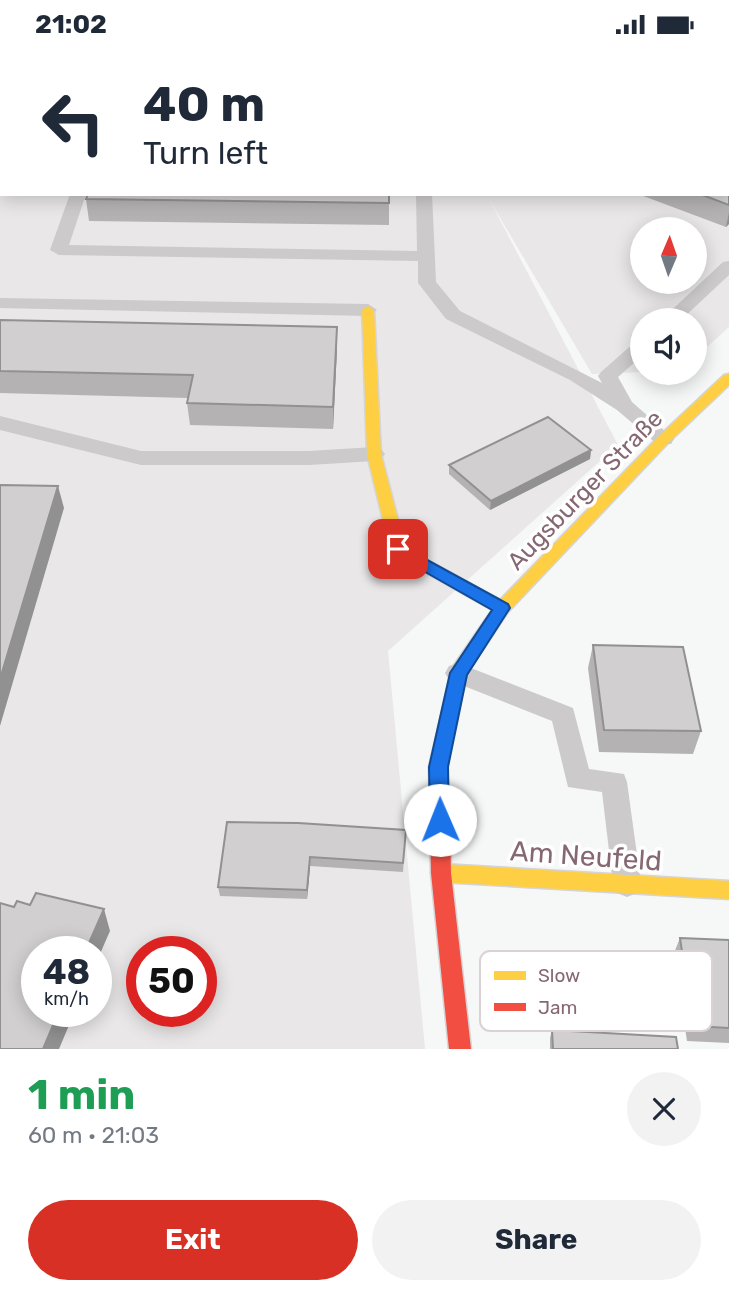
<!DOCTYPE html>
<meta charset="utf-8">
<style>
body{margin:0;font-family:Rubik,sans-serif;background:#f2f2f3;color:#1f2937;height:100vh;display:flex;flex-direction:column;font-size:26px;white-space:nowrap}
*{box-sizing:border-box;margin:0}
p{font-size:23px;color:#747a83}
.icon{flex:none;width:38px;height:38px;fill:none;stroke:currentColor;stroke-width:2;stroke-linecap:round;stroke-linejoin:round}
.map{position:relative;height:1000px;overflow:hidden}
.sheet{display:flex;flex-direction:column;background:#fff;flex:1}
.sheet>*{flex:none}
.guide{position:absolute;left:0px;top:0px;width:730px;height:147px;box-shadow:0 4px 18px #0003;background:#fff;color:#1f2937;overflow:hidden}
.needle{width:46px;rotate:2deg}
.tools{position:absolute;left:630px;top:168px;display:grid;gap:14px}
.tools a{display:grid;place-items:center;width:77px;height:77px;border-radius:50%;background:#fff;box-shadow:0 4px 18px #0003;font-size:35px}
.speed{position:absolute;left:21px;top:887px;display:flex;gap:14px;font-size:35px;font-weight:700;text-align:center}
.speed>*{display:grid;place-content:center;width:91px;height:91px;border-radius:50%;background:#fff;box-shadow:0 4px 18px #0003;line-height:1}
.speed small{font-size:18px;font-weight:400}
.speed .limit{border:10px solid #d22;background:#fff;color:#111}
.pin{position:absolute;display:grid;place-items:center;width:60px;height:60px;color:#fff;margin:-30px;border-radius:14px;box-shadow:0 4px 10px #0006}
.me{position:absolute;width:77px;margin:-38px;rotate:359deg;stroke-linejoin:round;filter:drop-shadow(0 0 5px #0008)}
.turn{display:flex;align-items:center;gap:24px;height:147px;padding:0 28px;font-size:32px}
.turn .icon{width:91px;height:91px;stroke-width:2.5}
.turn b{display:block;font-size:49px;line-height:60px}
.round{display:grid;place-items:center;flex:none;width:74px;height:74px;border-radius:37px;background:#f2f2f3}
.summary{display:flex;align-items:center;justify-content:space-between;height:119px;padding:0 28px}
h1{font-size:42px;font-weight:700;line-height:52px;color:#1e9e55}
.action{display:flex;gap:14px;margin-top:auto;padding:14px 28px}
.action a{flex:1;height:80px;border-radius:42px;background:#d93025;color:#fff;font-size:28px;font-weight:700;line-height:80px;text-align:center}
.action a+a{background:#f2f2f3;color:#1f2937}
.status{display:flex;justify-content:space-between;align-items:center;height:49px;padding:0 35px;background:#fff;direction:ltr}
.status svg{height:19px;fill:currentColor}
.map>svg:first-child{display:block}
.built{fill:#e9e7e8;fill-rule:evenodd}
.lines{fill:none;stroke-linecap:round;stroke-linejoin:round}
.slow-casing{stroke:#d6d4d4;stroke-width:3}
.jam-casing{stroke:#d6d4d4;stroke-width:3}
.path{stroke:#cac8c9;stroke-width:2.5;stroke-dasharray:2.5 2.5;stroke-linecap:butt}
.lane{fill:#cccacb;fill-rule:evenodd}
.slow{fill:#ffcf43;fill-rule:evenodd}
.jam{fill:#f24e42;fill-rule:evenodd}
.rail-casing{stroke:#c4c1c1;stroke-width:5}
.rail{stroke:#fff;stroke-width:3.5;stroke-dasharray:10;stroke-linecap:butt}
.wall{fill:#b4b2b3}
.shaded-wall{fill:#929192}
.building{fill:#d1cfd0;stroke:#929192;stroke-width:2}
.route{fill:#1a73e8;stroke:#114b97;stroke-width:2}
.labels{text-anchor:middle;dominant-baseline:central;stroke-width:7;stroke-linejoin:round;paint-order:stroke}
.street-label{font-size:24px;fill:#866872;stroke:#fff}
.near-street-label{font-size:28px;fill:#866872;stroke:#fff}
.key{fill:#fff;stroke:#dbd2d5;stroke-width:2}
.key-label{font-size:19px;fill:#866872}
</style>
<div class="status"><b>21:02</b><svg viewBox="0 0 49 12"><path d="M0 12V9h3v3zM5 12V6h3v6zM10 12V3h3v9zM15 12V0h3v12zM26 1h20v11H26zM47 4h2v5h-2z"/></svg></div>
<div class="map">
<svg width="729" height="1000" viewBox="0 0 729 1000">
<rect width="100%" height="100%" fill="#f6f7f7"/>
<path class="built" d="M 0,91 L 2,145 L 728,145 L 729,93 L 729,278 L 695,309 L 695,271 L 642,271 L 642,323 L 592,325 L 489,150 L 618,396 L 388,602 L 425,1000 L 0,1000 ZM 642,180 L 695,180 L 695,233 L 642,233 ZM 37,903 L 96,903 L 96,962 L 37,962 ZM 142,903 L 201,903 L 201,962 L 142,962 Z"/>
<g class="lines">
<defs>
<path id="slow" d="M 368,257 L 374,261 L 381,405 L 405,497 L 426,512 L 418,518 L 392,504 L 390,500 L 367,405 L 362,261 Z
M 729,325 L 729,336 L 669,393 L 508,563 L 466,625 L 447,718 L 450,775 L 447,781 L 440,783 L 433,781 L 430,775 L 429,718 L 452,619 L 496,555 L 659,387 L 724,326 Z
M 441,815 L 729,832 L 729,850 L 441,833 L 434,830 L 431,824 L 434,818 Z"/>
<path id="jam" d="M 418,506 L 508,555 L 510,559 L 508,563 L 496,563 L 412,516 L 410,512 Z
M 440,767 L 447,769 L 450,775 L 451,824 L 471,1000 L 449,1000 L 431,824 L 430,775 L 433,769 Z"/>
</defs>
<use href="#slow" class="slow-casing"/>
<use href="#jam" class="jam-casing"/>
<path class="path" d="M 527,0 L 530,2"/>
<path class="lane" d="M 718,0 L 729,0 L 729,4 L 728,2 L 716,2 Z
M 70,145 L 86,145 L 69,196 L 417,202 L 416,145 L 432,145 L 436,233 L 460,262 L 602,334 L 598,327 L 601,323 L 635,293 L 642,291 L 642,307 L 618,328 L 632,353 L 674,390 L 671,395 L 657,395 L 617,361 L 570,331 L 446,270 L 418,234 L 418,212 L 59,206 L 50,201 Z
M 729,212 L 729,226 L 681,271 L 661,271 L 723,213 Z
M 0,249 L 368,255 L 377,261 L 368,267 L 0,259 Z
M 0,367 L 141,402 L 309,402 L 374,398 L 381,400 L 385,405 L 381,410 L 374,412 L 309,416 L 141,416 L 0,381 Z
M 458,614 L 573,659 L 589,720 L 624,725 L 627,733 L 641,835 L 637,844 L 627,848 L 617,844 L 613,835 L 602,743 L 568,738 L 552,672 L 449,631 L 445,624 L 449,617 Z"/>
<use href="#slow" class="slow"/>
<use href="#jam" class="jam"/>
<defs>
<path id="rail" d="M 236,2 L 242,0"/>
</defs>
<use href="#rail" class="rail-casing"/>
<use href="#rail" class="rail"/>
</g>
<path class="wall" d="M 729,75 L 729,175 L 726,178 L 638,145 L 728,145 Z
M 389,145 L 389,176 L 89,172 L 86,150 Z
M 0,271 L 337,300 L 333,380 L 190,376 L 187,354 L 188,349 L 0,344 Z
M 591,401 L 590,410 L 490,461 L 449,425 L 449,416 Z
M 593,596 L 701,682 L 693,705 L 599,703 L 588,619 Z
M 298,774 L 406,781 L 403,823 L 310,817 L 307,850 L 220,847 L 218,838 Z
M 680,889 L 729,891 L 729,994 L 687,992 L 674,904 Z
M 552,981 L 678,1000 L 550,1000 L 550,989 Z"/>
<path class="shaded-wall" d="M 729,163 L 729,175 L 726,178 Z
M 337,278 L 337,300 L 333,380 L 333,358 Z
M 591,401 L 590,410 L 490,461 L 491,452 Z
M 58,437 L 64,459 L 0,677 L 0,630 Z
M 310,808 L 310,817 L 307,850 L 307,841 Z
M 104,860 L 110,882 L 96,914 L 96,903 L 85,903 Z
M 59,962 L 75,962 L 59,1000 L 43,1000 Z"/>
<path class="building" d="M 728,75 L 729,75 L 729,156 L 700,145 L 728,145 Z
M 88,145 L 389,145 L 389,154 L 86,150 Z
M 0,271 L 337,278 L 333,358 L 187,354 L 193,326 L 0,322 Z
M 548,368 L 591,401 L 491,452 L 449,416 Z
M 0,436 L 58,437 L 0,630 Z
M 593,596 L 683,598 L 701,682 L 604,681 Z
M 227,773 L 298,774 L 406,781 L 403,814 L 310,808 L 307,841 L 218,838 Z
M 36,844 L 104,860 L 85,903 L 37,903 L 37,962 L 59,962 L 43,1000 L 0,1000 L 0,854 L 14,858 L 17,852 L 30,856 Z
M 680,889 L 729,891 L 729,979 L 693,977 Z
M 552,981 L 676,988 L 678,1000 L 553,1000 Z"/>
<path class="route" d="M 398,495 L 508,555 L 510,559 L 467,626 L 448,718 L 449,771 L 446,777 L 440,779 L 433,777 L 430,771 L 429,718 L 450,624 L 492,561 L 392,504 L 390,500 L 392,496 Z"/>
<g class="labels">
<g class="street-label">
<text transform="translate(585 441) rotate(-46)">Augsburger Straße</text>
</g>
<g class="near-street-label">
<text transform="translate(586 807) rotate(4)">Am Neufeld</text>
</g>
</g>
<rect x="480" y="902" width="232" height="80" rx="10" class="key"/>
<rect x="494" y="922" width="32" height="9" fill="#ffcf43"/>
<rect x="494" y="954" width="32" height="8" fill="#f24e42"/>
<g class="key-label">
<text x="538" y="933">Slow</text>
<text x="538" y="965">Jam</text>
</g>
</svg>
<div class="tools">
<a><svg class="needle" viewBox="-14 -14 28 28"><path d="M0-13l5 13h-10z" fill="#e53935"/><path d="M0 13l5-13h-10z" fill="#747a83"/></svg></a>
<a><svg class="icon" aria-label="sound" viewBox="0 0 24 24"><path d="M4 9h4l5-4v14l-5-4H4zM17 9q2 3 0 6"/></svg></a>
</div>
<div class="speed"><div>48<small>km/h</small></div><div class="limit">50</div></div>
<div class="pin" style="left:398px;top:500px;background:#d93025"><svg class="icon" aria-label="arrive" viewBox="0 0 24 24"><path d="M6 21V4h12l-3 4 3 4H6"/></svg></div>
<svg class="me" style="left:440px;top:771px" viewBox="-20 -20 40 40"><circle r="19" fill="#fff"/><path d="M0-13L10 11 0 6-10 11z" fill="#1a73e8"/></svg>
<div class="guide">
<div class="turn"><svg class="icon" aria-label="left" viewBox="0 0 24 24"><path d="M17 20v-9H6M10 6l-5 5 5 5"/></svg><div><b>40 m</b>Turn left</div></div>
</div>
</div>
<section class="sheet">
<div class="summary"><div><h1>1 min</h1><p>60 m · 21:03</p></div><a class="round"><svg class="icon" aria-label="close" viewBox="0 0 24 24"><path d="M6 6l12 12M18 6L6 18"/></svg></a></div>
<div class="action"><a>Exit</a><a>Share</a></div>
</section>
